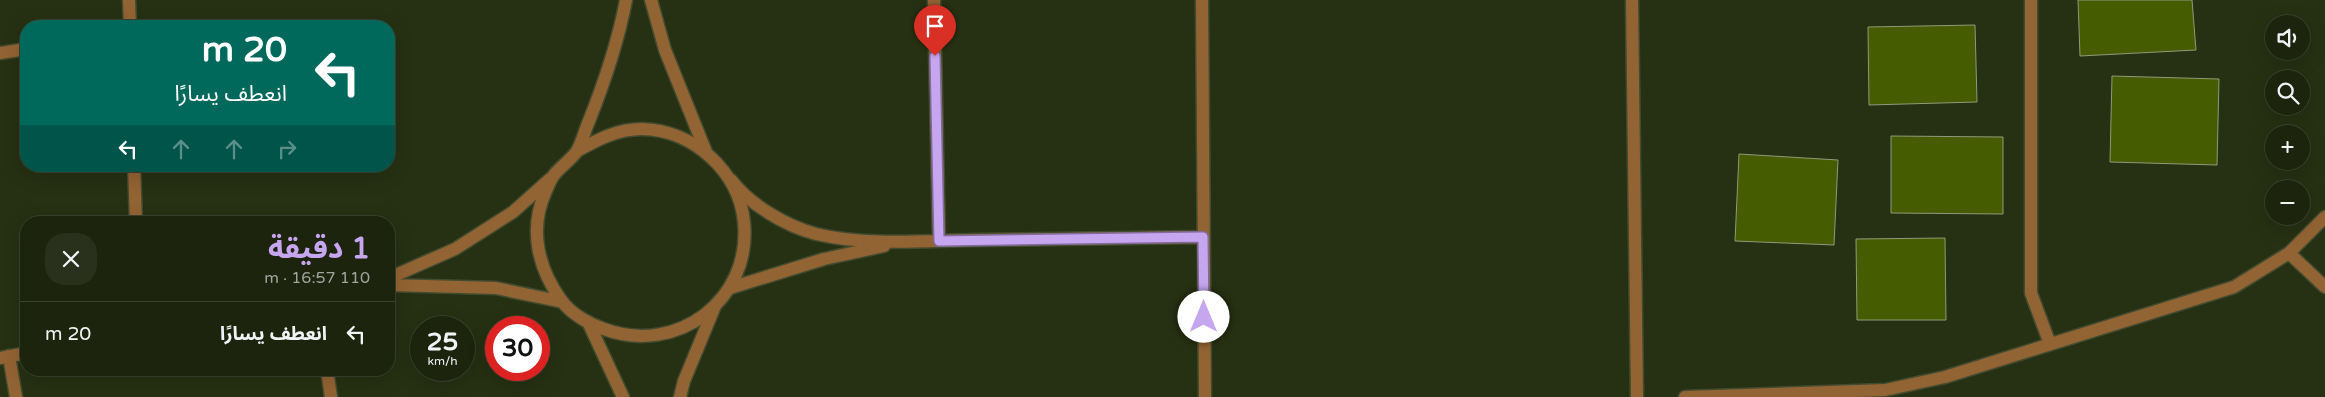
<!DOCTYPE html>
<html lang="ar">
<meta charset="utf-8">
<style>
body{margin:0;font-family:"Varela Round","Noto Sans Arabic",sans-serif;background:#29301c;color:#f1f3f6;direction:rtl;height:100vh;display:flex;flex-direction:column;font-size:19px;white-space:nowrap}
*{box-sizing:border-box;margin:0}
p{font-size:16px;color:#a0a49e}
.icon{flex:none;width:28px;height:28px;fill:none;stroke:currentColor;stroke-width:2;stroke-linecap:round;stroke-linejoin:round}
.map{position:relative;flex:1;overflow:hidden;direction:ltr}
.side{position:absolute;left:20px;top:216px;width:375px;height:160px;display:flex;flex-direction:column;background:#1c240e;border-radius:20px;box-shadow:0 5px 20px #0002,0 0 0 1px #3a412e;direction:rtl}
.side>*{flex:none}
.top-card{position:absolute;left:20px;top:20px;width:375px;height:152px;border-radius:20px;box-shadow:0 5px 20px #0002,0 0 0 1px #3a412e;direction:rtl;background:#00695c;color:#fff;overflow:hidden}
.tools{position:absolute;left:2265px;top:15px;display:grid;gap:10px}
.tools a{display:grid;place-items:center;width:45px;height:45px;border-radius:50%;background:#1c240e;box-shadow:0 5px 20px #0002,0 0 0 1px #3a412e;font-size:25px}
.speed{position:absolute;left:410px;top:316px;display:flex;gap:10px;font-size:25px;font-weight:700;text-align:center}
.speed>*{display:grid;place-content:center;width:65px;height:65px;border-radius:50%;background:#1c240e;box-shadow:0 5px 20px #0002,0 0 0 1px #3a412e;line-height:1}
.speed small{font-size:12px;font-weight:400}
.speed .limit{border:8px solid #d22;background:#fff;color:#111}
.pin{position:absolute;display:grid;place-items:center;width:42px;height:42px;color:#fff;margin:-51px -21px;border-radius:50% 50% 50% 0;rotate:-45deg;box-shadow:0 0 5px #0007}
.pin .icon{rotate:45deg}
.me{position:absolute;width:55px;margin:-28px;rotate:0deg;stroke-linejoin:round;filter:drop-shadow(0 0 4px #0008)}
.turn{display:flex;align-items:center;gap:18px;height:105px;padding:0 25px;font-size:22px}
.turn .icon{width:65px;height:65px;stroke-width:2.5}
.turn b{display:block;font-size:35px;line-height:42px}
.lanes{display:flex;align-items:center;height:48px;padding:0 25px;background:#0003;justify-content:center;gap:25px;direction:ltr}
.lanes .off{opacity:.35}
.round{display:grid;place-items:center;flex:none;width:52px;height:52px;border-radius:20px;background:#29301c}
.summary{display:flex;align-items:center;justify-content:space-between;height:85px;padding:0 25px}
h1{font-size:30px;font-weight:700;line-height:38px;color:#c7a6f0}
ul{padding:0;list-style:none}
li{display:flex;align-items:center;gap:15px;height:65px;padding:0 25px;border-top:1px solid #3a412e}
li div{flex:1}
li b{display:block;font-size:19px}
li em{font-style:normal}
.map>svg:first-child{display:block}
.building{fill:#455c00;stroke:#8f9b79}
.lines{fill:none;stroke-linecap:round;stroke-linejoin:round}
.minor-casing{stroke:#424b2f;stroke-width:15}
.tertiary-casing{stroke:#424b2f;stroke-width:15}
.minor{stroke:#926333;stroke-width:12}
.tertiary{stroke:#926333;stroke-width:12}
.route-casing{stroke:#816c9c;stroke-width:12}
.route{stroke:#c7a6f0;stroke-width:9}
</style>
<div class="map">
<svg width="2325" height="397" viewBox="0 0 2325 397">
<rect width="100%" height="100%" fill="#263012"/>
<path class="building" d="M 2078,0 L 2192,0 L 2196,50 L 2080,56 Z
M 1975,25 L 1977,102 L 1869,105 L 1868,27 Z
M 2112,76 L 2219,79 L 2217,165 L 2110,162 Z
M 1891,136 L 2003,137 L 2003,214 L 1891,213 Z
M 1739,154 L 1838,160 L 1834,245 L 1735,241 Z
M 1945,238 L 1946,320 L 1857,320 L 1856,239 Z"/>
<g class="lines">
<defs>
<path id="minor" d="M 129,0 L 130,26
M 934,0 L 939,241
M 1202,0 L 1205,397
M 1632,0 L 1637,397
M 2031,0 L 2031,293 L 2050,344
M 0,53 L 26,49
M 134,166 L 136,222
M 731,180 C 750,205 786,226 816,234 C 867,246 920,241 972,240 C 1049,239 1126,238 1203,237
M 2289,253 L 2325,287
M 730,288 L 824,259 L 884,246
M 9,356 L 16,397
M 327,370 L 331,397
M 1685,397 L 1885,390 L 1945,377 L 2234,287 L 2289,253 L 2325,217"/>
<path id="tertiary" d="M 651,0 L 665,50 L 706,152
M 577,151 C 597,140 617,129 642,129 C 693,130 739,171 744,222 C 752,300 677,356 604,329 C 589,324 571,314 561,300 C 538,268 529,230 545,193 C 548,187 550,180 554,175 C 561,166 571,160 577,151 C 582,142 585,130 589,121 C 605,81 618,42 626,0
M 389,278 L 455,249 L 513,212 L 550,179
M 389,285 L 496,288 L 563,302
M 589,324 L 623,397
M 0,358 L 26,353
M 680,397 L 684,381 L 715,306"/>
</defs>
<use href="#minor" class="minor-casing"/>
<use href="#tertiary" class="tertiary-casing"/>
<use href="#minor" class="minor"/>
<use href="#tertiary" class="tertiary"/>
</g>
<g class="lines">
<defs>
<path id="route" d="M 935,56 L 939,241 L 1203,237 L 1204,317"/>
</defs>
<use href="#route" class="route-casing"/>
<use href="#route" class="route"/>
</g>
</svg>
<div class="tools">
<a><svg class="icon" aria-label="sound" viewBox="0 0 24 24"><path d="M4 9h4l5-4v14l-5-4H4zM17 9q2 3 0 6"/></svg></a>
<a><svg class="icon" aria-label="search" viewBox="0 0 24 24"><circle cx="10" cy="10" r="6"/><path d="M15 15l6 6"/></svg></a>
<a>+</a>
<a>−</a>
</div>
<div class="speed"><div>25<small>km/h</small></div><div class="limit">30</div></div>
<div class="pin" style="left:935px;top:56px;background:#d93025"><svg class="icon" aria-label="arrive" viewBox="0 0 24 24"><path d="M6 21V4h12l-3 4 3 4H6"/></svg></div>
<svg class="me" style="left:1204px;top:317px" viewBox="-20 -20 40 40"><circle r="19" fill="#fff"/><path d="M0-13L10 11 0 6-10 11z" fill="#c7a6f0"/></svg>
<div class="top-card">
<div class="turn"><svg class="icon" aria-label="left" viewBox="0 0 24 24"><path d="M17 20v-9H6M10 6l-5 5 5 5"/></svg><div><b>20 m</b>انعطف يسارًا</div></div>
<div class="lanes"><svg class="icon" aria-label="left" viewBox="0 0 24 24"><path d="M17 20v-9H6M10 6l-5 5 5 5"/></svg><svg class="icon off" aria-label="ahead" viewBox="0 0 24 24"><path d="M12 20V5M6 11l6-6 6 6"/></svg><svg class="icon off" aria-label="ahead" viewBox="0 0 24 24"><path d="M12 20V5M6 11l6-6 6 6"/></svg><svg class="icon off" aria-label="right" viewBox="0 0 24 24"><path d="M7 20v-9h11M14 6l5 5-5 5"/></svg></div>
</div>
<section class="side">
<div class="summary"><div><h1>1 دقيقة</h1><p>110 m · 16:57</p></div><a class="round"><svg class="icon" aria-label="close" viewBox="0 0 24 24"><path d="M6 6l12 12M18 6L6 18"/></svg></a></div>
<ul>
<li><svg class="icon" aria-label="left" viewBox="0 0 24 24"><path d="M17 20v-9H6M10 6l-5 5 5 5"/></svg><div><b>انعطف يسارًا</b></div><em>20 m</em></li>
</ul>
</section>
</div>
